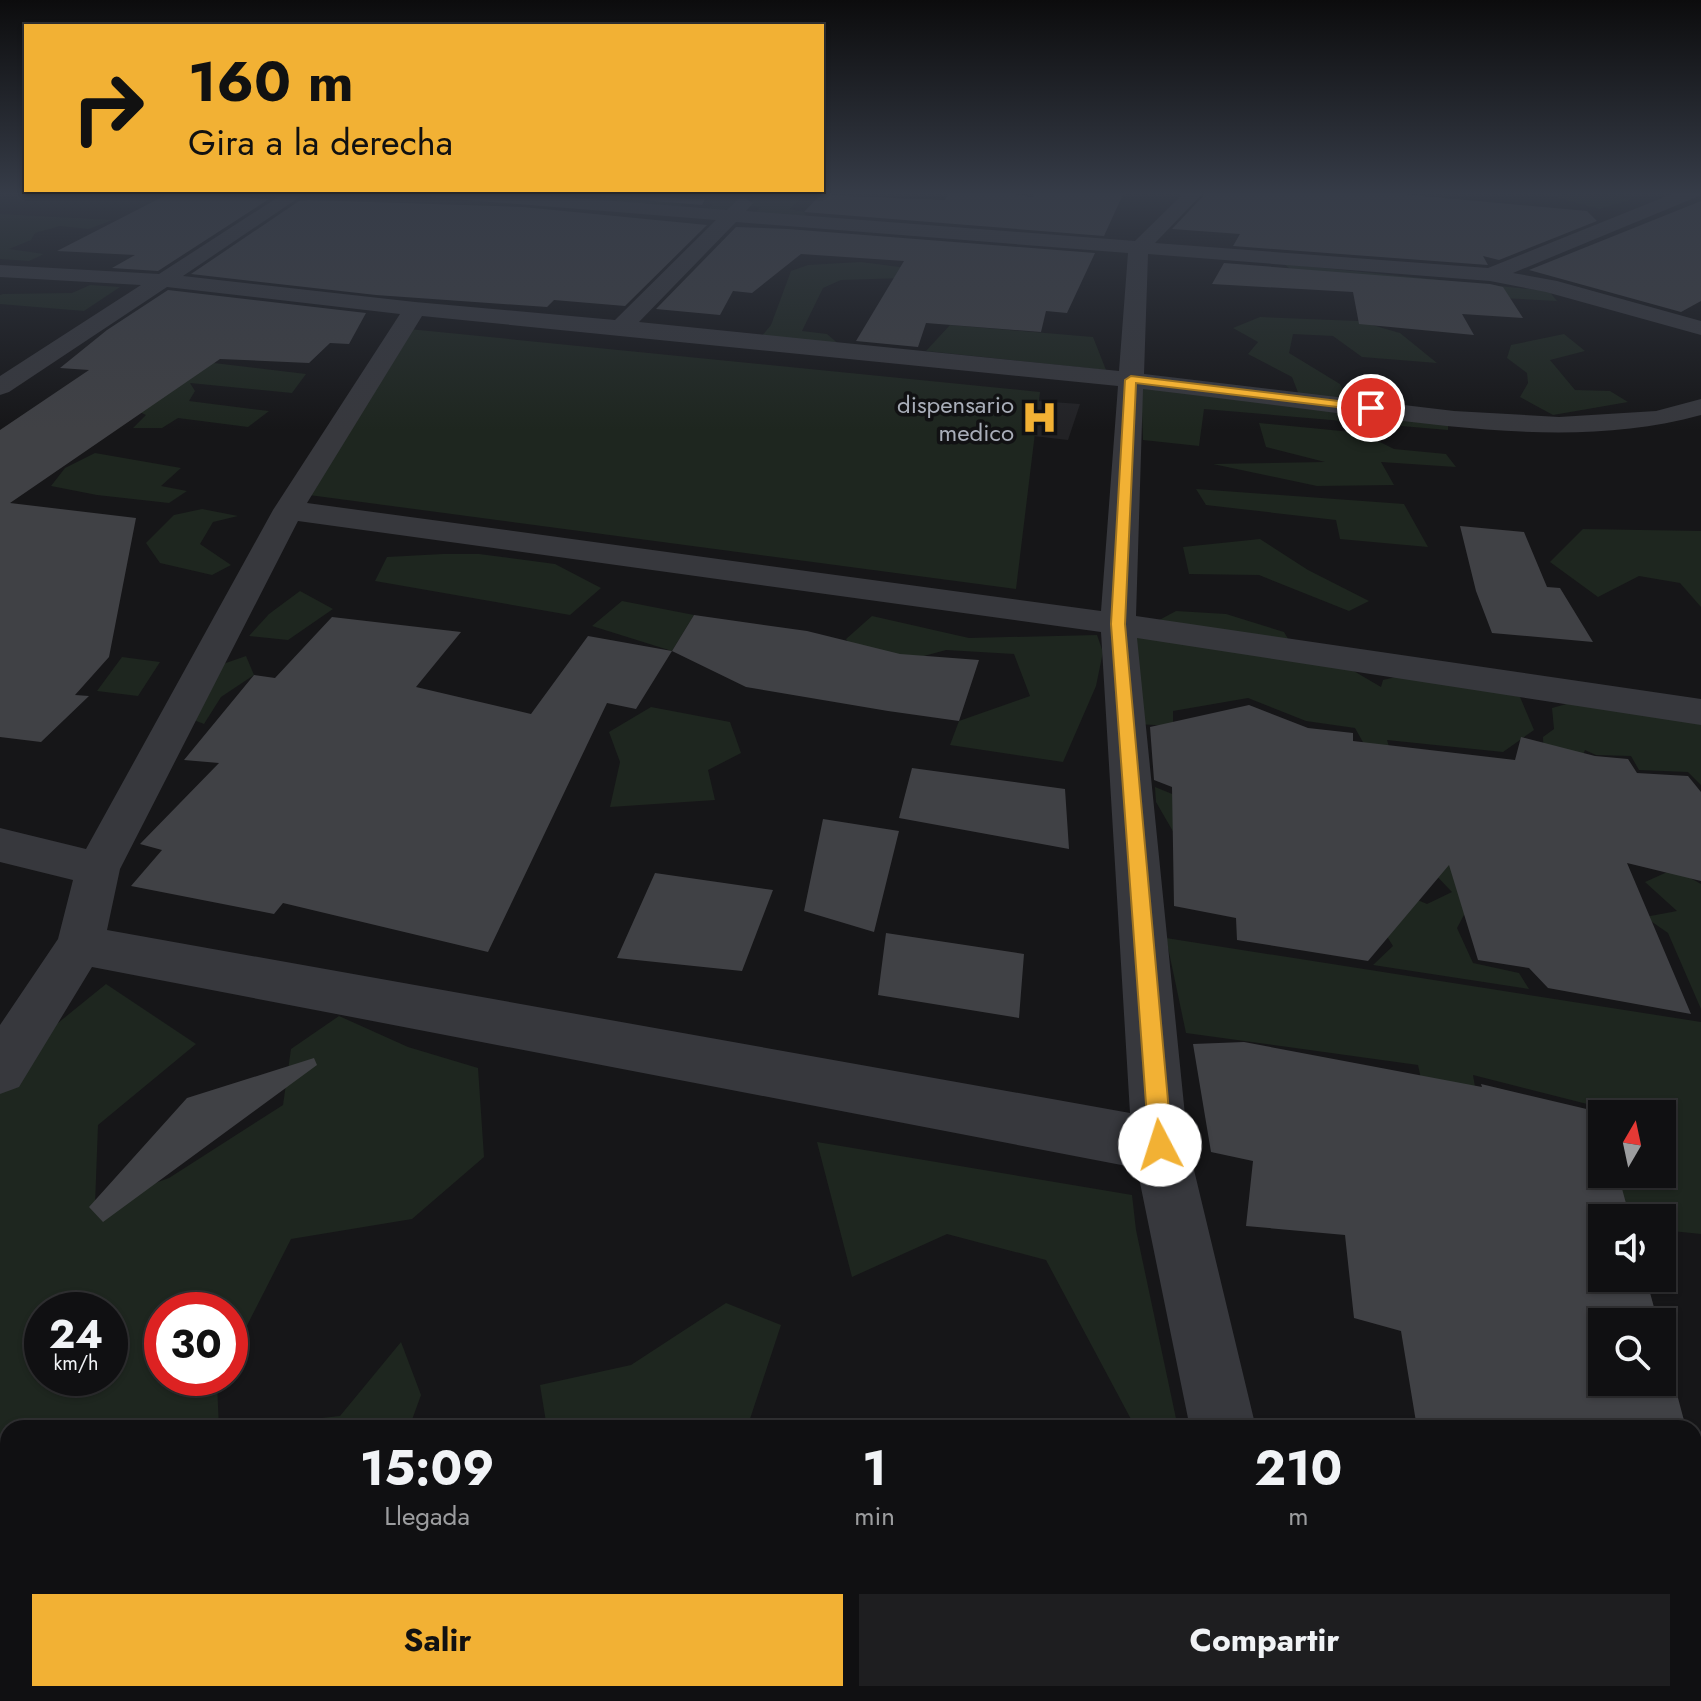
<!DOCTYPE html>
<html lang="es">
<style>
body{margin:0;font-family:Jost,sans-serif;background:#1e1e20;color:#f1f3f6;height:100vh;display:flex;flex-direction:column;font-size:30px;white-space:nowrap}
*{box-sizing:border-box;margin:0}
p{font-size:26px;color:#9c9d9f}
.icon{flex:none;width:44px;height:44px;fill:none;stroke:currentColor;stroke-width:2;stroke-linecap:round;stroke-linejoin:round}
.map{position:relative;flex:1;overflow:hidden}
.sheet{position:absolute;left:0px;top:1420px;width:1702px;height:282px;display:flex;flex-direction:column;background:#101012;border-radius:24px 24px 0 0;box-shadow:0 2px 6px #0004,0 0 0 2px #303032}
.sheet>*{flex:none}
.banner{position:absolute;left:24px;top:24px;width:800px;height:168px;border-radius:0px;box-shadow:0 2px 6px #0004,0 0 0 2px #303032;background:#f2b134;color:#111;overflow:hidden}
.needle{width:52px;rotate:9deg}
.fabs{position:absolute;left:1588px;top:1100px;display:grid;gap:16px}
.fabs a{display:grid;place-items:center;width:88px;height:88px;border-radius:0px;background:#101012;box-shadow:0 2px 6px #0004,0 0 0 2px #303032;font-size:40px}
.speed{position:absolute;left:24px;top:1292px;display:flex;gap:16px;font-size:40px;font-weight:700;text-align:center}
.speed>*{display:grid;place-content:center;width:104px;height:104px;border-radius:50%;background:#101012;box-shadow:0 2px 6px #0004,0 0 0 2px #303032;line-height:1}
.speed small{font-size:20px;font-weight:400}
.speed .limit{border:12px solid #d22;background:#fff;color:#111}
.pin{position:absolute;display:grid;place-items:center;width:68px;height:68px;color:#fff;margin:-34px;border:4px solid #fff;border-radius:50%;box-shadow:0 2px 8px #0007}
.me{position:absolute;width:88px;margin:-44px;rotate:355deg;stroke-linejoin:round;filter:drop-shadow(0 0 6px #0008)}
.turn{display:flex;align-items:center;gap:28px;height:168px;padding:0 32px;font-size:36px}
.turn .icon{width:104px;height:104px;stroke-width:2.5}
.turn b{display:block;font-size:56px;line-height:68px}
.eta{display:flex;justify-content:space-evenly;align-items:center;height:136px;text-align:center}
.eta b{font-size:48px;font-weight:700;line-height:56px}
.primary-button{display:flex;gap:16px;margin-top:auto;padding:16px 32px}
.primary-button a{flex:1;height:92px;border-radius:0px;background:#f2b134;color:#111;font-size:32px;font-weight:700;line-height:92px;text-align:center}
.primary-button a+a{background:#1e1e20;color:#f1f3f6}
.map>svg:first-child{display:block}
.built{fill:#222225}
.green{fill:#1e261f;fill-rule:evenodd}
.building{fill:#404145}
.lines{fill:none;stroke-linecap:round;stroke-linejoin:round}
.street{fill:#37383d;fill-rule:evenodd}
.route{fill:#f2b134;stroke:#9d7322;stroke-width:2}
.labels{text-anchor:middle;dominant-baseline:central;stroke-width:7;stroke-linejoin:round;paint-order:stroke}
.far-poi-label{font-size:24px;fill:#a8adb8;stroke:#111113;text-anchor:end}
</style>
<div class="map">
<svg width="1701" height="1701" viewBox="0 0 1701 1701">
<rect width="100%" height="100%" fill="#161618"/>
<path class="built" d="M 1010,399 L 1080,404 L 1068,440 L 1000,432 Z"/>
<path class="green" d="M 622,192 L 751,192 C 740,204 725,216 709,209 L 712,205 L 707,199 L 686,199 L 678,209 L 618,203 L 615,194 Z
M 762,192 L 803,197 L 789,209 L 804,212 L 806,217 L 754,213 L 761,207 L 747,205 Z
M 1545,194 L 1636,198 L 1599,209 Z
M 0,214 L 112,220 L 89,229 L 60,226 L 35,233 L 31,240 L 9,249 L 44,254 L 29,261 L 0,259 Z
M 861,262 L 907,268 L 905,278 L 841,280 L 823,288 L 802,331 L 827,334 L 841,346 L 761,337 L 771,325 L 791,271 L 808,265 Z
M 1284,264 L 1549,291 L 1557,301 L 1424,294 L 1302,278 Z
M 90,285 L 120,287 L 84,311 L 0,304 L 0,295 L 3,294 L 72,293 Z
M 1260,317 L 1358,321 L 1400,333 L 1437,363 L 1362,357 L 1333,336 L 1293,334 L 1289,353 L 1340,384 L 1348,400 L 1299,395 L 1292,377 L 1248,354 L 1258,342 L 1233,328 Z
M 950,325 L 1093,337 L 1106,370 L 926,351 Z
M 409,329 L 1040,392 L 1016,589 L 294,493 Z
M 1564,334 L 1585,351 L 1550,360 L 1575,390 L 1610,391 L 1628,402 L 1553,415 L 1520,397 L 1528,383 L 1527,373 L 1507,358 L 1511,345 Z
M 227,351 L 214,363 L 306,374 L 292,393 L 190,383 L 195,391 L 189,401 L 269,411 L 248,427 L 178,418 L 162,428 L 133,428 L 146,415 L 133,409 Z
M 1141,385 L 1448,413 L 1448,430 L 1204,409 L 1199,446 L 1143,440 Z
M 1259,423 L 1362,433 L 1394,449 L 1446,454 L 1456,467 L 1381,462 L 1394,485 L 1317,486 L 1213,464 L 1325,462 L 1266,447 Z
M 95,453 L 181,468 L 161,486 L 187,491 L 169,503 L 97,495 L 51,486 L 65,468 Z
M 1196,489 L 1404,504 L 1428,547 L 1340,539 L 1336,520 L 1206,505 Z
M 202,509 L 238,516 L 213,522 L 200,544 L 231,565 L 212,575 L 160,563 L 146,543 L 174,515 Z
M 1583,529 L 1701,531 L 1701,607 L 1680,583 L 1639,576 L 1598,597 L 1550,562 Z
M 1260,539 L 1308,570 L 1369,601 L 1349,611 L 1259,575 L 1189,574 L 1183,547 Z
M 443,554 L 479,554 L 555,564 L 601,588 L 570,615 L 375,581 L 387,557 Z
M 300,591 L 333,609 L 288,640 L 249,636 L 269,614 Z
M 622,601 L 694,615 L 672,651 L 592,626 Z
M 1176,611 L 1226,614 L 1284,632 L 1300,659 L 1340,663 L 1381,687 L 1383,680 L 1417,672 L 1520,697 L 1534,730 L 1503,752 L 1387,740 L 1390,750 L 1368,751 L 1355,728 L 1306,721 L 1248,698 L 1173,711 L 1173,726 L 1136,724 L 1111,646 Z
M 872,616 L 969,638 L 1097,635 L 1103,652 L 1096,686 L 1063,762 L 950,745 L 959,721 L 1030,696 L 1014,654 L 946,650 L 865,672 L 846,639 Z
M 246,656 L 254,675 L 221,697 L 204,724 L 181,715 L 200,672 Z
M 122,657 L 160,662 L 138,696 L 97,691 Z
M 1581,700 L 1701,721 L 1701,785 L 1688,772 L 1639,770 L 1631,756 L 1596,755 L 1585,750 L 1583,755 L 1544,763 L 1543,737 L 1554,729 L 1552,708 Z
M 651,707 L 730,722 L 741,753 L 708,770 L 715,800 L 610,807 L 620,762 L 609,732 Z
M 1155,787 L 1182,798 L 1446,838 L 1465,913 L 1457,928 L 1473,963 L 1519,973 L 1529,989 L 1373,965 L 1393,946 L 1367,905 L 1408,896 L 1427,904 L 1452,892 L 1428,867 L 1178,840 L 1156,802 Z
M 1674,869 L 1701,884 L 1701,1009 L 1668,933 L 1645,917 L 1677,911 L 1645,882 Z
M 1166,938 L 1701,1022 L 1701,1234 L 1662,1230 L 1662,1218 L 1622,1218 L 1622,1174 L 1662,1174 L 1662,1114 L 1603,1114 L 1599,1107 L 1473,1075 L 1488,1163 L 1435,1142 L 1418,1065 L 1186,1033 Z
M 106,984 L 196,1044 L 98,1125 L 95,1205 L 169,1178 L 283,1105 L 291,1049 L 339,1016 L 408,1047 L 478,1068 L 484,1157 L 412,1219 L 291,1239 L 230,1359 L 230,1310 L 162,1310 L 162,1378 L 220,1378 L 217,1384 L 219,1428 L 8,1428 L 8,1694 L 276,1694 L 271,1701 L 0,1701 L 0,1070 ZM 42,1310 L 110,1310 L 110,1378 L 42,1378 Z
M 817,1142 L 1132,1195 L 1136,1230 L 1178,1428 L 1132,1421 L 1046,1260 L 947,1234 L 852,1277 Z
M 726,1303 L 781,1325 L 747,1428 L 547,1428 L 540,1385 L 631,1365 Z
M 401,1342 L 421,1395 L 409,1428 L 230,1428 L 340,1416 Z
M 442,1694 L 602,1694 L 598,1701 L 438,1701 Z
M 930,1694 L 1142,1694 L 1143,1701 L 932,1701 Z"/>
<path class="building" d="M 545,192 L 617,192 L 613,196 L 705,199 L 702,205 Z
M 949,192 L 996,192 L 1033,197 L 1034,192 L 1124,192 L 1104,236 L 804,212 L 820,195 L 945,200 Z
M 1207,192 L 1379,192 L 1587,211 L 1597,221 L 1499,260 L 1483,256 L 1488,265 L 1233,246 L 1240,234 L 1172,229 Z
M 170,193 L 269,199 L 158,271 L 112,268 L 135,255 L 57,251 Z
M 308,200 L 523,207 L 707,225 L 625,306 L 554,300 L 547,307 L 376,295 L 191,274 L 299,201 Z
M 1701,201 L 1701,301 L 1681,312 L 1529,270 Z
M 736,227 L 788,229 L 1095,253 L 1067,313 L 1046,311 L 1041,332 L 926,323 L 918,347 L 856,341 L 904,261 L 801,254 L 752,293 L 733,291 L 720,315 L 656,309 Z
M 1224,263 L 1490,284 L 1503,287 L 1523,318 L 1462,314 L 1474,335 L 1359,324 L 1353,292 L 1212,284 Z
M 168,290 L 366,313 L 349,344 L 330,343 L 309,363 L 220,359 L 10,503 L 136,518 L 109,657 L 75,695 L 89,696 L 41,742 L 0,737 L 0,430 L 89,370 L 60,368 L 107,330 Z
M 1460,526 L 1524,532 L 1547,587 L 1560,588 L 1593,642 L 1492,633 L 1476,591 Z
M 694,615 L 807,631 L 900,654 L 979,660 L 959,721 L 888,711 L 746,687 L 672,651 Z
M 332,617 L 461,632 L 416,687 L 531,714 L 588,636 L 672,651 L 636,709 L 607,703 L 488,952 L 283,903 L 274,914 L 131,886 L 162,850 L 140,844 L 219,763 L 184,760 L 254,675 L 275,678 Z
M 1249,705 L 1308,728 L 1353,733 L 1353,741 L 1515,760 L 1521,737 L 1595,756 L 1628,759 L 1637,773 L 1688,776 L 1701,792 L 1701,881 L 1627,863 L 1691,1014 L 1548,988 L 1529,968 L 1478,960 L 1449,865 L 1368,961 L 1237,940 L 1236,918 L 1174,906 L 1172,787 L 1154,780 L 1150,727 Z
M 912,768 L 1065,789 L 1069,849 L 899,818 Z
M 823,819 L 899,831 L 874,932 L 804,911 Z
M 655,873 L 773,890 L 742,971 L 617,958 Z
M 886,933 L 1024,954 L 1019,1018 L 878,995 Z
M 1244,1042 L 1482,1087 L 1481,1084 L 1595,1111 L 1602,1174 L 1618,1174 L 1630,1218 L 1602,1218 L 1602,1278 L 1646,1278 L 1658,1322 L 1602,1322 L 1602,1382 L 1662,1382 L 1662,1338 L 1686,1428 L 1417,1428 L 1401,1331 L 1354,1318 L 1345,1235 L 1246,1226 L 1253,1161 L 1211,1152 L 1193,1044 Z
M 314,1058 L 317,1065 L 103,1222 L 89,1207 L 187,1098 Z"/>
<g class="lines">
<path class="street" d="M 286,192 L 307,192 L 183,276 L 415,302 L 615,320 L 716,220 L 431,197 L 422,192 L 503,192 L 727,210 L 738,199 L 744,198 L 753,203 L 746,211 L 1135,241 L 1185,192 L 1204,192 L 1155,243 L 1488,268 L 1677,192 L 1701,192 L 1699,196 L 1513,273 L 1557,281 L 1701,321 L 1701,335 L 1546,292 L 1490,281 L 1148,254 L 1144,374 L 1454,411 L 1559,417 L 1656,411 L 1701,399 L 1701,415 C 1592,445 1478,430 1368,417 C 1293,407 1218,398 1143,389 L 1136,616 L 1701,699 L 1701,725 L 1137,638 L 1188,1145 L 1256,1428 L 1190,1428 L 1137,1168 L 92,967 L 19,1087 L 0,1094 L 0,1025 L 58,939 L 73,880 L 0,862 L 0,828 L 86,849 L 273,510 L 400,314 L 167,287 L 9,392 L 0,395 L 0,376 L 141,285 L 0,277 L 0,265 L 159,274 ZM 736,222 L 1128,253 L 1119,371 L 639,322 ZM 422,316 L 1118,386 L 1101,611 L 307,503 ZM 298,521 L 1101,632 L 1130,1113 L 107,930 L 120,869 Z
M 1243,1694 L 1321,1694 L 1322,1701 L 1244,1701 Z"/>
</g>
<linearGradient id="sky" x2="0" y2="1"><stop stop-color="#0c0c0d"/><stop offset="0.45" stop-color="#363c48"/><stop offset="1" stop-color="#363c48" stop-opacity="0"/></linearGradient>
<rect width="1701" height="430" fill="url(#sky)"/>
<path class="route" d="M 1131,376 L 1371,405 L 1377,408 L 1371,411 L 1136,383 L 1125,624 L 1172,1145 L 1169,1153 L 1160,1156 L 1152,1153 L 1149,1145 L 1111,624 L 1125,380 Z"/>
<defs>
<symbol id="hospital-bare" viewBox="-9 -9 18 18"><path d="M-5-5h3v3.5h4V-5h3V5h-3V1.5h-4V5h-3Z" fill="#f2b134" stroke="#111113" stroke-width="2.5" paint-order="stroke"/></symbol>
</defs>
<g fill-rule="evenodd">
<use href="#hospital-bare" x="1014" y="392" width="51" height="51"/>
</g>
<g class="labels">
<g class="far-poi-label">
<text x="1014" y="404">dispensario<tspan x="1014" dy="28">medico</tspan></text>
</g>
</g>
</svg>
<div class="fabs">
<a><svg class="needle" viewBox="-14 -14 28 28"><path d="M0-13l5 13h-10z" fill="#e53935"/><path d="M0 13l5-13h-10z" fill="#9c9d9f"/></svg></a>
<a><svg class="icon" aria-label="sound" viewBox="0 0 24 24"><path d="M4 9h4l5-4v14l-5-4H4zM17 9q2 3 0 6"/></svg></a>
<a><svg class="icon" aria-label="search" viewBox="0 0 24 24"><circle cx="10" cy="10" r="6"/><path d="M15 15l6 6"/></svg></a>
</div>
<div class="speed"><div>24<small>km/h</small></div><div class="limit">30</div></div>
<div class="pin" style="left:1371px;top:408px;background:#d93025"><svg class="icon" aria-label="arrive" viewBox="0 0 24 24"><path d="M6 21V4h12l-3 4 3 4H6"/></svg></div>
<svg class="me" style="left:1160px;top:1145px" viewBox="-20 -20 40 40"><circle r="19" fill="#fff"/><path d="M0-13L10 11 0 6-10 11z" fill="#f2b134"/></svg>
<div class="banner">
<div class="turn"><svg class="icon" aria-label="right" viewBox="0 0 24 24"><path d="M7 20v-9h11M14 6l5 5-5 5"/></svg><div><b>160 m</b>Gira a la derecha</div></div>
</div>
<section class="sheet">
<div class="eta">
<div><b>15:09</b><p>Llegada</p></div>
<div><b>1</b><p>min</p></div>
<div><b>210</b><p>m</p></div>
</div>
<div class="primary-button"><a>Salir</a><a>Compartir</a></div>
</section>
</div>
